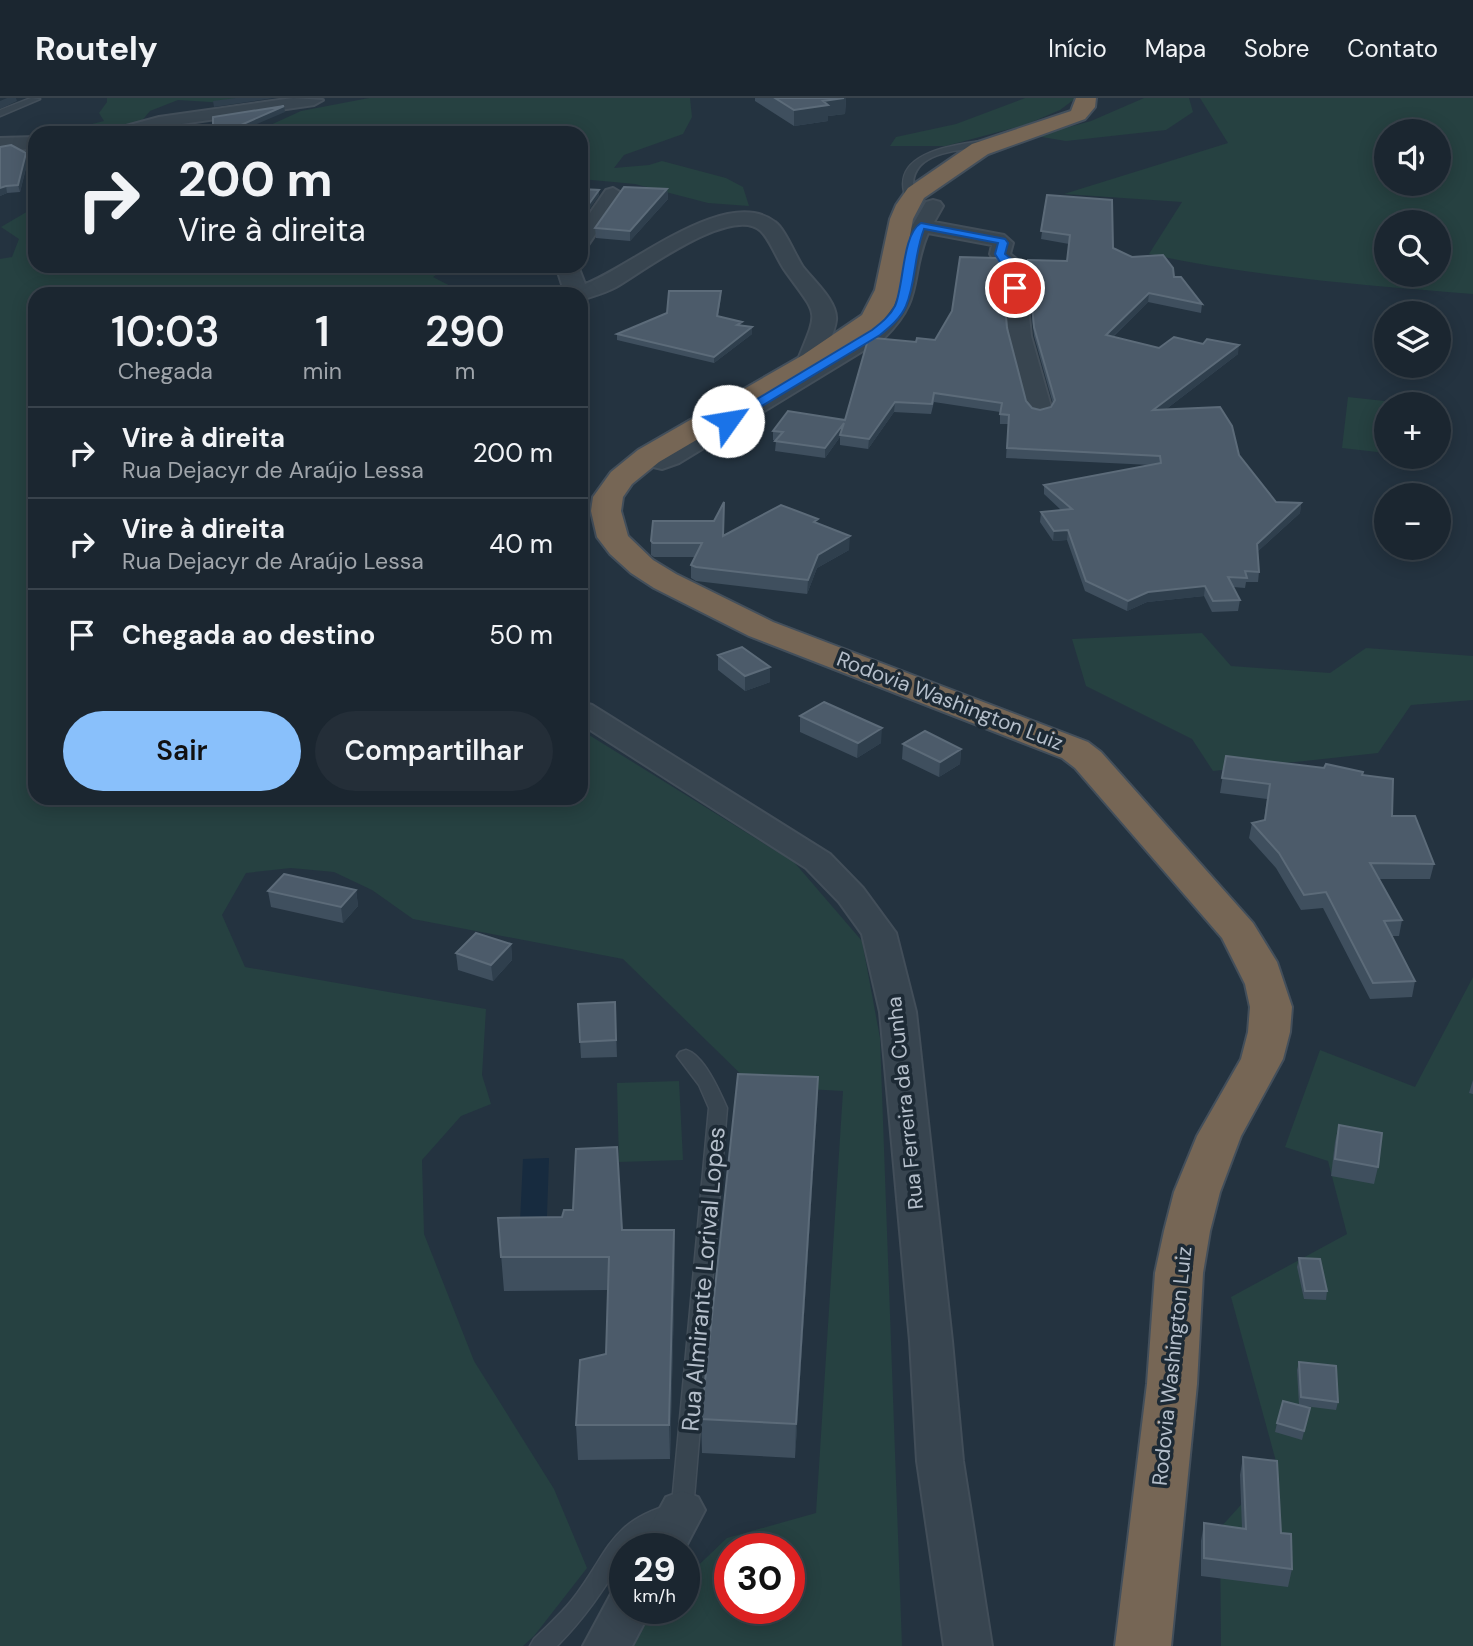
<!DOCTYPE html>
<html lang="pt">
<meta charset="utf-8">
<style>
body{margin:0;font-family:"DM Sans",sans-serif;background:#242e38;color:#f1f3f6;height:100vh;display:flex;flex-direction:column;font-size:26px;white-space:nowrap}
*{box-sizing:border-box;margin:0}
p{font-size:23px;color:#a0a5ab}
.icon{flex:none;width:38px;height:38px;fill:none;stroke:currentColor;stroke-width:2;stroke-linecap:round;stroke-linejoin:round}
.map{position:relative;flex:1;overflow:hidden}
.sheet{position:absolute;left:28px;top:189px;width:560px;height:518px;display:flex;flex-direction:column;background:#1b2630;border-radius:21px;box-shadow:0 4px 18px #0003,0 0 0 2px #39434c}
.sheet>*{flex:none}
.banner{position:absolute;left:28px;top:28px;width:560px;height:147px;border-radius:21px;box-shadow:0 4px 18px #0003,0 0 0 2px #39434c;background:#1b2630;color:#f1f3f6;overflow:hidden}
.tools{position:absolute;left:1374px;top:21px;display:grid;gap:14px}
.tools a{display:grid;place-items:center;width:77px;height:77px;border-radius:50%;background:#1b2630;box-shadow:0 4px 18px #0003,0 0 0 2px #39434c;font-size:35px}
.speed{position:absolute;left:609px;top:1435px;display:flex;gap:14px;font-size:35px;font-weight:700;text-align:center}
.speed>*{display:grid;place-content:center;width:91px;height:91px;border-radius:50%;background:#1b2630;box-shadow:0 4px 18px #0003,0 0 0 2px #39434c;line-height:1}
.speed small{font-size:18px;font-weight:400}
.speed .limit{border:10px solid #d22;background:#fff;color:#111}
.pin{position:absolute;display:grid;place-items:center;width:60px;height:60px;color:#fff;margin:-30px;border:4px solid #fff;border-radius:50%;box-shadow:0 2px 7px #0007}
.me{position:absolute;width:77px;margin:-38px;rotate:58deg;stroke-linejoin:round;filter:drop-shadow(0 0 5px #0008)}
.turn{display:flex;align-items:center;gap:24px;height:147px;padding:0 35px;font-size:32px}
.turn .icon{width:91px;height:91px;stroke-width:2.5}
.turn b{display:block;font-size:49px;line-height:60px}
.eta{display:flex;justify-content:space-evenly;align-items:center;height:119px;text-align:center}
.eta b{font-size:42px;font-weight:600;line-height:49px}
.button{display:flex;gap:14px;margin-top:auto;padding:14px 35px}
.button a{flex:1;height:80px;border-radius:42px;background:#89c0fb;color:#111;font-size:28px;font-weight:600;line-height:80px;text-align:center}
.button a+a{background:#242e38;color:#f1f3f6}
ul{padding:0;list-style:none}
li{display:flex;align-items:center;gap:21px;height:91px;padding:0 35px;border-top:2px solid #39434c}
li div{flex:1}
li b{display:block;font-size:26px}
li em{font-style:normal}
header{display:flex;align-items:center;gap:42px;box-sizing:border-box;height:98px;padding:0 35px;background:#1b2630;border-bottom:2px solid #39434c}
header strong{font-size:33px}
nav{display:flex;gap:38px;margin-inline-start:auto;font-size:24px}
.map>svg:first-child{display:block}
.green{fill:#264141;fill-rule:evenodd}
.water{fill:#172b3f}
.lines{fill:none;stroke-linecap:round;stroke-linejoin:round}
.lane-casing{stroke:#424e59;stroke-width:3}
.street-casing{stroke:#424e59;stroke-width:4}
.highway-casing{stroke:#434f5b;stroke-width:4}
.lane{fill:#384550;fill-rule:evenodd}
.street{fill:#384550;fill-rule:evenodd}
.highway{fill:#766655;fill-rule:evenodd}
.wall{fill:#3f4f5e}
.shaded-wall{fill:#2f3f4d}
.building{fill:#4c5b6a;stroke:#5c6b79;stroke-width:2}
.route{fill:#1a73e8;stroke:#114b97;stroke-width:2}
.labels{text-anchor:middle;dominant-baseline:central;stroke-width:7;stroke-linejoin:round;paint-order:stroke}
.street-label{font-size:21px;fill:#b5bfcb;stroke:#1d2a35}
.near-street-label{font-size:24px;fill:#b5bfcb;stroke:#1d2a35}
</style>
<header>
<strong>Routely</strong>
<nav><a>Início</a><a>Mapa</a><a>Sobre</a><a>Contato</a></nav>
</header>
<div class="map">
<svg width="1473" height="1548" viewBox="0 0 1473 1548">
<rect width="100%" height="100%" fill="#243340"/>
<path class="green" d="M 107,0 L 270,0 L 226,5 L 178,2 L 150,13 L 140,25 L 111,32 L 80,29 L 104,23 L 99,15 L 107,4 Z
M 369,0 L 690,0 L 692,19 L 683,36 L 624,57 L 614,70 L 649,67 L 662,63 L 726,80 L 743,89 L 749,108 L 708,105 L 635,86 L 581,81 L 581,35 L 245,35 L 266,29 L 301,13 Z
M 1025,0 L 1076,0 L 1060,12 L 1025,27 L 946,48 L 890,48 L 896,39 L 956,26 Z
M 1144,0 L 1189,0 L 1193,14 L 1166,32 L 1066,43 L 1036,38 L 1091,23 Z
M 1200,0 L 1473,0 L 1473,196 C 1364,187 1255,179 1149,156 L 1182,104 L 1064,96 L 1228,45 ZM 1386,33 L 1438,33 L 1438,86 L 1386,86 ZM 1386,124 L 1438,124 L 1438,177 L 1386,177 Z
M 35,109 L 35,168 L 448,168 L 433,179 L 466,196 L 35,196 L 35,700 L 581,700 L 581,632 L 794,764 L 862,843 L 880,940 L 902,1548 L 624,1548 L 634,1529 L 654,1510 L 684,1510 L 684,1481 L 727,1440 L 816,1415 L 843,993 L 753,988 L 623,861 L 413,821 L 372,792 L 334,774 L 291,770 L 246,775 L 222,817 L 245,869 L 486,911 L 482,977 L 491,1006 L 461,1018 L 422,1062 L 424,1136 L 474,1263 L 554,1391 L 587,1470 L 534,1538 L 523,1548 L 0,1548 L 0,161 L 12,159 L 19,141 L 1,129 ZM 730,1451 L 789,1451 L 789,1510 L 730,1510 Z
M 1348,299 L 1412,306 L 1386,306 L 1386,355 L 1342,350 Z
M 1202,535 L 1231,568 L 1330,575 L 1366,550 L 1473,558 L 1473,602 L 1411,607 L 1378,655 L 1213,673 L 1192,641 L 1086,588 L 1072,541 Z
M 1473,879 L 1473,1548 L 1221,1548 L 1220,1430 L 1277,1367 L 1231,1199 L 1347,1136 L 1328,1063 L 1285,1049 L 1320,952 L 1415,989 Z
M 679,983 L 683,1062 L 619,1064 L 617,985 Z"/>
<path class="water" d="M 549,1060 L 546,1145 L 519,1145 L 523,1061 Z"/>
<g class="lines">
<defs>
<path id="lane" d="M 31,0 L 40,1 L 0,18 L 0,12 Z
M 989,42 L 992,43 L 992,47 C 958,54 902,51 915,101 L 907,103 C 886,53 956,47 989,42 Z
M 686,952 C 704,957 720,994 727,1010 L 693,1412 L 690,1418 L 649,1434 L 630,1451 L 625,1451 L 625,1458 C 603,1492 586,1519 557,1548 L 530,1548 L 534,1541 C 547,1528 561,1516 572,1502 C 609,1455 608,1424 672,1406 L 709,1010 L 699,987 L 677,958 L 680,954 Z"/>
<path id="street" d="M 293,0 L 323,2 L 314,7 L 161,29 L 142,35 L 113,35 L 115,31 L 159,19 Z
M 35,39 L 35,51 L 0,52 L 0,40 Z
M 613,90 L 623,96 L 588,147 L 581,149 L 581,128 L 606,92 Z
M 933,102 L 940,104 L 943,108 L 934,124 L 1004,137 L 1013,145 L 1010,156 L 1024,167 L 1031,238 L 1052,312 L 1048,317 L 1040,319 L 1032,317 L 1028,312 L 1009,238 L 1003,170 L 996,166 L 990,156 L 992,147 L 928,135 C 909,180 925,200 884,240 L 679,365 L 662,371 L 636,365 L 633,360 L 636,355 L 645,353 L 661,355 L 803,269 L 797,264 C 819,210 819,220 786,174 C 777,162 771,143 761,133 C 732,106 642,174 616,189 C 605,195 593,198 581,202 L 581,196 L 565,196 L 556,168 L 578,168 L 585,186 C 630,170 726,86 775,124 C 785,131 795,157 803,169 C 814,183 838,204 836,222 C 835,234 827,247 823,257 L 868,230 L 885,213 L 893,195 L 904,142 L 926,104 Z
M 581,604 L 592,607 L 830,756 L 863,790 L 896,835 L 916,914 L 952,1243 L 963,1363 L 992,1548 L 944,1548 L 917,1363 L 910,1243 L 880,914 L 862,836 L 839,804 L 806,770 L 581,626 Z
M 682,1393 L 698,1399 L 705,1412 L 684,1452 L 638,1451 L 666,1399 Z
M 625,1491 L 625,1510 L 652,1510 L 632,1548 L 583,1548 L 611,1496 Z"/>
<path id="highway" d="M 1076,0 L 1096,0 L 1095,9 L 1085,21 L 988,56 L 924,100 L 913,121 L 900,192 L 894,208 L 880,227 L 822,268 L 659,364 L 632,386 L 623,399 L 621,413 L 628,438 L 653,462 L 676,476 L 773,524 L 1088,644 L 1101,654 L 1253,825 L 1277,864 L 1292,909 L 1290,934 L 1283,961 L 1241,1038 L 1220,1094 L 1210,1133 L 1203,1175 L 1197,1286 L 1171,1548 L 1115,1548 L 1147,1286 L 1155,1175 L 1164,1133 L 1174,1094 L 1197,1038 L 1241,961 L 1248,934 L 1250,909 L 1245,886 L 1222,840 L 1075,670 L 1062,660 L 749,538 L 654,490 L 631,475 L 610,456 L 597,439 L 591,413 L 593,399 L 611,374 L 638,352 L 803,257 L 862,217 L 875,192 L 890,121 L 896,107 L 908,90 L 972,46 L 1071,13 Z"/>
</defs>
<use href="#lane" class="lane-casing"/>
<use href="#street" class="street-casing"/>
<use href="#highway" class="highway-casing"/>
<use href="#lane" class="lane"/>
<use href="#street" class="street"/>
<use href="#highway" class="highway"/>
</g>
<path class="wall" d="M 755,0 L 846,0 L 845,16 L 828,18 L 828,23 L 794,28 L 755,3 Z
M 0,49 L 26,55 L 28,62 L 20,94 L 7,95 L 0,98 Z
M 667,91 L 668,101 L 630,143 L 596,140 L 595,130 Z
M 1047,97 L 1113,150 L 1174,179 L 1202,206 L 1201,215 L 1148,204 L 1113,239 L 1159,250 L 1238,256 L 1165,312 L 1239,357 L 1276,404 L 1301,405 L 1300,415 L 1257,454 L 1259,474 L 1258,484 L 1246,484 L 1245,490 L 1233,489 L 1240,502 L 1238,513 L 1212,514 L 1204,498 L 1147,504 L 1127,513 L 1085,493 L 1067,442 L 1053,443 L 1040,424 L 1041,414 L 1061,412 L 1044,396 L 1044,387 L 1151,367 L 1006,360 L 1008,326 L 1000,326 L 1000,314 L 934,304 L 931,316 L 894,314 L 868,351 L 840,347 L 840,339 L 825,360 L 775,353 L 776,343 L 773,342 L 773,333 L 845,322 L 916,244 L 1007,230 L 1026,303 L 1032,310 L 1040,312 L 1051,309 L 1053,306 L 1034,238 L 1027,170 L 1028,162 L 1067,163 L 1069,146 L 1041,141 Z
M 721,199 L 718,218 L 742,227 L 752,229 L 752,236 L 714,265 L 617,242 L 617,236 Z
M 818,426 L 849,452 L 817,470 L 807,496 L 696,483 L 691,480 L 691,467 L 695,459 L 654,459 L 651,457 L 651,443 L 723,438 Z
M 718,557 L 770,569 L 770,584 L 745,593 L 718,572 Z
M 800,618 L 881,645 L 857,660 L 800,634 Z
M 903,646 L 961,651 L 960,666 L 939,679 L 902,661 Z
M 1226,658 L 1363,677 L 1392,718 L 1434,766 L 1430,781 L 1379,781 L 1402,822 L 1399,838 L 1392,838 L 1415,883 L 1412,899 L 1370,901 L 1323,810 L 1301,812 L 1276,770 L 1249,740 L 1252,725 L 1264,722 L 1267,701 L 1220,695 Z
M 356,792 L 358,808 L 343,825 L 271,809 L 268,793 Z
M 511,846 L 512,862 L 493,883 L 458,872 L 456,855 Z
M 615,904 L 617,959 L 581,960 L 578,906 Z
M 818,979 L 817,1012 L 795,1360 L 702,1355 L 701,1321 Z
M 1473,982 L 1473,996 L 1469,995 Z
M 1339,1027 L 1378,1069 L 1374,1086 L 1331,1078 L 1335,1044 Z
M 498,1120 L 622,1132 L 674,1132 L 675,1165 L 670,1361 L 578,1362 L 576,1327 L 606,1256 L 608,1192 L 504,1193 Z
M 1299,1160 L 1327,1193 L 1326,1202 L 1304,1201 L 1297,1169 Z
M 1299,1264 L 1338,1304 L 1336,1312 L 1304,1308 L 1310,1310 L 1302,1342 L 1275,1334 L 1277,1325 L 1299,1307 L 1297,1272 Z
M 1243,1359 L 1281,1435 L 1292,1471 L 1288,1489 L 1201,1478 L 1201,1443 L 1204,1425 L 1242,1430 L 1240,1377 Z"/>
<path class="shaded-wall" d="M 7,0 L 16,0 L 17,3 L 0,11 L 0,3 Z
M 236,0 L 274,0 L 214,9 L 213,3 Z
M 846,0 L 845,16 L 828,18 L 828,23 L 794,28 L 794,12 L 823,3 Z
M 284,8 L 285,14 L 236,35 L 223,35 Z
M 26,55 L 28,62 L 20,94 L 18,87 Z
M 6,88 L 7,95 L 0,98 L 0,90 Z
M 667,91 L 668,101 L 630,143 L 630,133 Z
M 599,92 L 599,98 L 581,123 L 581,117 Z
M 1149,195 L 1148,204 L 1105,246 L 1106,237 Z
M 752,229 L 752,236 L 714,265 L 714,259 Z
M 1239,247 L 1238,256 L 1152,322 L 1153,312 Z
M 895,304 L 894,314 L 868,351 L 869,341 Z
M 844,325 L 840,339 L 825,360 L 825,350 Z
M 1301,405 L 1300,415 L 1255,456 L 1257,446 Z
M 1068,432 L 1067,442 L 1053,443 L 1054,433 Z
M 850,438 L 849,452 L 817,470 L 807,496 L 808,482 L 818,457 Z
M 1205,488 L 1204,498 L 1147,504 L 1127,513 L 1128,503 L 1148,494 Z
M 770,569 L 770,584 L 745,593 L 745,578 Z
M 882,630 L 881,645 L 857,660 L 858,645 Z
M 961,651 L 960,666 L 939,679 L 940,664 Z
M 356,792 L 358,808 L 343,825 L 341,809 Z
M 511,846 L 512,862 L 493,883 L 491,867 Z
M 818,979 L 817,1012 L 795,1360 L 796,1326 Z
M 674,1132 L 675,1165 L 670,1361 L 669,1327 Z"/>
<path class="building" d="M 775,0 L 844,0 L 823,3 L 828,7 L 794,12 Z
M 284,8 L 223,35 L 213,35 L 213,19 Z
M 11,47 L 26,55 L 18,87 L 6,88 L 0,90 L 0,49 Z
M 624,89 L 667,91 L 630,133 L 595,130 Z
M 581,91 L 599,92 L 581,117 Z
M 1047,97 L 1112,102 L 1113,150 L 1132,159 L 1163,157 L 1173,170 L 1174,179 L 1181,179 L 1202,206 L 1149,195 L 1106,237 L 1159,250 L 1174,239 L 1203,246 L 1207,241 L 1239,247 L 1153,312 L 1220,309 L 1232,328 L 1239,357 L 1276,404 L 1301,405 L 1257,446 L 1259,474 L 1245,473 L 1247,480 L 1228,479 L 1240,502 L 1213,503 L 1205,488 L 1148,494 L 1128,503 L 1086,483 L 1068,432 L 1054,433 L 1041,414 L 1072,411 L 1044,387 L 1161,365 L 1160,358 L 1007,350 L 1009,317 L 1000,316 L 1002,305 L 934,295 L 932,306 L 895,304 L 869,341 L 840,337 L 844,325 L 825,350 L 775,343 L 783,334 L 773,333 L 788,313 L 845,322 L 867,245 L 874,240 L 916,244 L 917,240 L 935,242 L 952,213 L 960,159 L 996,160 L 1001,163 L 1007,230 L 1026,303 L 1032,310 L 1040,312 L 1051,309 L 1055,302 L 1034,229 L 1028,162 L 1067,163 L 1070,137 L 1041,133 Z
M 669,193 L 721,193 L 717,218 L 742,224 L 737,227 L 752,229 L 714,259 L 617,236 L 667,215 Z
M 724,404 L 723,438 L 781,407 L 818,421 L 814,424 L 850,438 L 818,457 L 808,482 L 696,469 L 691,467 L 702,445 L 653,445 L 651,443 L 653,423 L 714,423 Z
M 742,549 L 770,569 L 745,578 L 718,557 Z
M 824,604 L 882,630 L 858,645 L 800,618 Z
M 925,633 L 961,651 L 940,664 L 903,646 Z
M 1226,658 L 1324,670 L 1326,666 L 1363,674 L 1362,677 L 1393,681 L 1392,718 L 1415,718 L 1434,766 L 1370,765 L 1402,822 L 1384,823 L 1415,883 L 1373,885 L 1326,794 L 1304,797 L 1279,755 L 1252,725 L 1265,722 L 1270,686 L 1222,680 Z
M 284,776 L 356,792 L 341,809 L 268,793 Z
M 476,835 L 511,846 L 491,867 L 456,855 Z
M 615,904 L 616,942 L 580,944 L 578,906 Z
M 738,976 L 818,979 L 796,1326 L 701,1321 Z
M 1339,1027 L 1382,1035 L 1378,1069 L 1335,1061 Z
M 617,1049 L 622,1132 L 674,1132 L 669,1327 L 576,1327 L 580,1262 L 606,1256 L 609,1159 L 501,1159 L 498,1120 L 562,1119 L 564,1112 L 573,1112 L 576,1051 Z
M 1299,1160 L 1320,1161 L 1327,1193 L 1305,1193 Z
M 1299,1264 L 1336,1268 L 1338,1304 L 1301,1299 Z
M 1283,1303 L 1310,1310 L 1304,1333 L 1277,1325 Z
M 1243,1359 L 1277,1363 L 1281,1435 L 1291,1436 L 1292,1471 L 1204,1460 L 1204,1425 L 1246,1431 Z"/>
<path class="route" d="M 921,125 L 1005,141 L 1008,145 L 1005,156 L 1018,167 L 1020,190 L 1015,193 L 1010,190 L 1008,168 L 1000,164 L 995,156 L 998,145 L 924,131 C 914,156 916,184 906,208 C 901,220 890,229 880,237 L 732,326 L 724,326 L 724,321 L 872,232 C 881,225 890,218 895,208 C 904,188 902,136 921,125 Z"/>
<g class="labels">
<g class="street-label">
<text transform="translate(950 603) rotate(21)">Rodovia Washington Luiz</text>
<text transform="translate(905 1005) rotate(-96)">Rua Ferreira da Cunha</text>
<text transform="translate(1172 1268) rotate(-84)">Rodovia Washington Luiz</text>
</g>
<g class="near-street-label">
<text transform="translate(703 1181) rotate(-85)">Rua Almirante Lorival Lopes</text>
</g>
</g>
</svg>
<div class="tools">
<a><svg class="icon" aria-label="sound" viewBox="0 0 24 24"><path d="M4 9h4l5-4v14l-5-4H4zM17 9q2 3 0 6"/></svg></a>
<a><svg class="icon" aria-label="search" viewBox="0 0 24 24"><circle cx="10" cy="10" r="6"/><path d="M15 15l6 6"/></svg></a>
<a><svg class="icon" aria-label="layers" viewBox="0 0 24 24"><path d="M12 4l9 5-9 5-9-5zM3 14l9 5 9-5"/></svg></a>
<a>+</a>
<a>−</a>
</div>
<div class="speed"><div>29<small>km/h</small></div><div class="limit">30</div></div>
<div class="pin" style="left:1015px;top:190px;background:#d93025"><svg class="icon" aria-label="arrive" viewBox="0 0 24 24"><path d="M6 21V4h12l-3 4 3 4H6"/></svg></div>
<svg class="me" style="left:728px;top:323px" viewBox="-20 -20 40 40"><circle r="19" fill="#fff"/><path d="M0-13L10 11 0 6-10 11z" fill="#1a73e8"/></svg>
<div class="banner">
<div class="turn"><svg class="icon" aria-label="right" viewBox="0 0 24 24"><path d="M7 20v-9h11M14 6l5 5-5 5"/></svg><div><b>200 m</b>Vire à direita</div></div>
</div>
<section class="sheet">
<div class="eta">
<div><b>10:03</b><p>Chegada</p></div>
<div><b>1</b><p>min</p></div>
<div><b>290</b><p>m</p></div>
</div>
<ul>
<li><svg class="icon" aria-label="right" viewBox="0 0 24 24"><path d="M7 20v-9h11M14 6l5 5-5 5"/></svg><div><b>Vire à direita</b><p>Rua Dejacyr de Araújo Lessa</p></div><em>200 m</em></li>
<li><svg class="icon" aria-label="right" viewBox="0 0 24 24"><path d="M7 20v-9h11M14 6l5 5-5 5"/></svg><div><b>Vire à direita</b><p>Rua Dejacyr de Araújo Lessa</p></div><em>40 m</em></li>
<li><svg class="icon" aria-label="arrive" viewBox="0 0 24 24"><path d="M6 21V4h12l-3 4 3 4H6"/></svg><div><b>Chegada ao destino</b></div><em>50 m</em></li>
</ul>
<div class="button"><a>Sair</a><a>Compartilhar</a></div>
</section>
</div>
